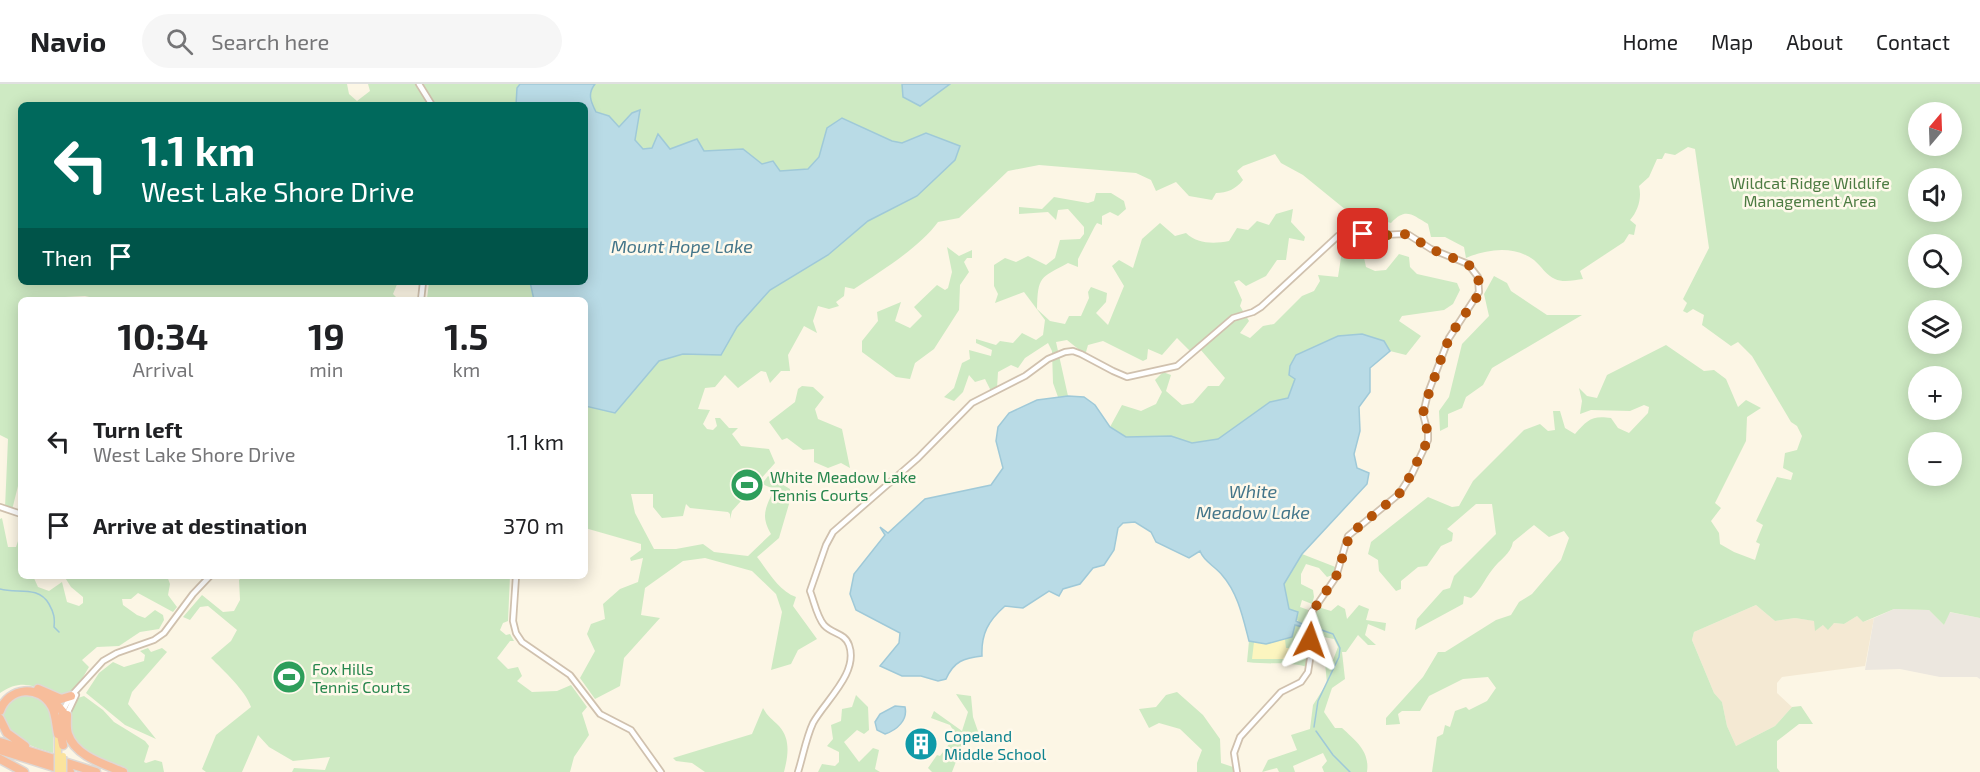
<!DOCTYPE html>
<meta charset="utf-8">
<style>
body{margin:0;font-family:"Exo 2",sans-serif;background:#f6f6f6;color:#202124;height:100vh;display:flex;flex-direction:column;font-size:22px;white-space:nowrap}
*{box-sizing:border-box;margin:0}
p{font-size:20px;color:#757577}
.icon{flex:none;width:33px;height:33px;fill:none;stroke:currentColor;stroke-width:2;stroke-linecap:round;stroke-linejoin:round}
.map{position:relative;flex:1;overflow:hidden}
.panel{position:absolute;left:18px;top:213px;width:570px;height:282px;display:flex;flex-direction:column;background:#fff;border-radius:9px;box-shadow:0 3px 15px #0003}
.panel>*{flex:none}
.hud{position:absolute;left:18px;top:18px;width:570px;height:183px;border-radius:9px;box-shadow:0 3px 15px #0003;background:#00695c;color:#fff;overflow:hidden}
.needle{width:39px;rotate:19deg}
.buttons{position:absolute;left:1908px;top:18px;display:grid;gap:12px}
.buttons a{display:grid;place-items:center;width:54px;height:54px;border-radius:50%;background:#fff;box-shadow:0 3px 15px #0003;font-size:30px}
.pin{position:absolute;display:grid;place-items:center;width:51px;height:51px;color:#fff;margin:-26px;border-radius:12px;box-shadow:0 3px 9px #0006}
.me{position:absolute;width:66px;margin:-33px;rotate:4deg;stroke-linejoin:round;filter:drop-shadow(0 0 4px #0008)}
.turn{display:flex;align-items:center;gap:21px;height:126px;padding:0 24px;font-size:27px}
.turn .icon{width:78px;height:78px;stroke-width:2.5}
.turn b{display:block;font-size:42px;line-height:51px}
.then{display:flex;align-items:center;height:57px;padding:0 24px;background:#0003;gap:12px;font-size:22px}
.eta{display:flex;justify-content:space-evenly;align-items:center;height:102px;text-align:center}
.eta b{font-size:36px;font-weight:700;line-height:42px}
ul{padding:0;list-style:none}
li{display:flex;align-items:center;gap:18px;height:84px;padding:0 24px}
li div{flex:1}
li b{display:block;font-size:22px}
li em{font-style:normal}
header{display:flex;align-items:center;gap:36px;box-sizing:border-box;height:84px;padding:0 30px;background:#fff;border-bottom:2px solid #e0e0e0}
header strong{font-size:28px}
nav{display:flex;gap:33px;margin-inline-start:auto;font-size:21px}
.search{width:420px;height:54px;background:#f6f6f6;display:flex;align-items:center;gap:15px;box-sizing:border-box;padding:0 21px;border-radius:33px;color:#757577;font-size:22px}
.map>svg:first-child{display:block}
.residential{fill:#f4e9d3}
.industrial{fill:#ece7df}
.green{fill:#ceeac3;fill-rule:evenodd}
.sand{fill:#fcf5bf}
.water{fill:#b9dbe6;stroke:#9fc9d8;stroke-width:1.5}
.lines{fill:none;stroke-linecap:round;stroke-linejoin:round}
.stream{stroke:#9fc9d8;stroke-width:1.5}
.minor-casing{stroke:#d0c1ae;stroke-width:8}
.major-casing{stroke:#ded8d4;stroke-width:9}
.highway-casing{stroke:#ded8d4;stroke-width:11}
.minor{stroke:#fff;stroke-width:4.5}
.major{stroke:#fbe39d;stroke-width:6}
.highway{stroke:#f7bd9b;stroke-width:8}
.major-bridge-casing{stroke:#ded8d4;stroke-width:9;stroke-linecap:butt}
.major-bridge{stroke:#fbe39d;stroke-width:6}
.route{stroke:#b45309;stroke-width:10;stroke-dasharray:0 18}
.labels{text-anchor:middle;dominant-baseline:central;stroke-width:5;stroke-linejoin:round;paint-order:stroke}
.park-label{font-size:16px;fill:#4c7b42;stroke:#fff9eb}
.leisure-label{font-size:16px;fill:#27864d;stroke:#fff9eb;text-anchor:start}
.culture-label{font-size:16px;fill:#0d838f;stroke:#fff9eb;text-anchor:start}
.water-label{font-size:18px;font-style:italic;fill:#437589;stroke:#fff9eb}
</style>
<header>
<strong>Navio</strong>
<div class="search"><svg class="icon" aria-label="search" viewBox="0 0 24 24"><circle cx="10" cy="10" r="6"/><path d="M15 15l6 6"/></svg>Search here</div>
<nav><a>Home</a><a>Map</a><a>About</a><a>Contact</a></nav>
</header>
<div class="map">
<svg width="1980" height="688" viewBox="0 0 1980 688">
<rect width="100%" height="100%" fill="#fcf6e5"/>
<path class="residential" d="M 1756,521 L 1775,537 L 1795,534 L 1815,537 L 1815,546 L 1823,541 L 1834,539 L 1844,540 L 1857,532 L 1863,538 L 1874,534 L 1865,582 L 1782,593 L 1777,599 L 1777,609 L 1792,623 L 1775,642 L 1736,662 L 1727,642 L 1722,618 L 1714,609 L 1692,556 L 1694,548 Z"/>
<path class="industrial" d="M 1894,525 L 1929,526 L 1944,541 L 1949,528 L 1980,534 L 1980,595 L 1977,593 L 1940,593 L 1900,585 L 1865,586 L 1874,534 Z"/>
<path class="green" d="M 0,0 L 347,0 L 349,10 L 357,17 L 370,7 L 368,0 L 1980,0 L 1980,534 L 1950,528 L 1944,541 L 1929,526 L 1894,525 L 1863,538 L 1857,532 L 1844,540 L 1834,539 L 1828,546 L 1823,541 L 1815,547 L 1814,537 L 1795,534 L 1775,537 L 1756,521 L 1694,548 L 1692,556 L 1714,609 L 1722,618 L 1727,642 L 1736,662 L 1775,642 L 1792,623 L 1801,622 L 1813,640 L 1799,640 L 1777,657 L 1777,684 L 1780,688 L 1432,688 L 1437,653 L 1443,650 L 1445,641 L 1450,643 L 1455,627 L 1466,623 L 1469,626 L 1487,617 L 1496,604 L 1488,593 L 1463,595 L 1429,612 L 1420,627 L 1402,627 L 1398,630 L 1400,640 L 1386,641 L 1386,634 L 1423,593 L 1438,568 L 1445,568 L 1496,536 L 1511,531 L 1519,518 L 1532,510 L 1561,476 L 1569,454 L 1564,447 L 1549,453 L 1534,441 L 1513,458 C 1511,470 1499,476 1492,486 C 1484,496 1481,506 1471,514 L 1464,512 L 1463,520 L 1415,546 L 1417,535 L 1443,506 L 1450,504 L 1454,492 L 1496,450 L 1492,420 L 1476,420 L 1447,445 L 1453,449 L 1452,457 L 1441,462 L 1427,482 L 1418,483 L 1401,497 L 1401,505 L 1396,507 L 1379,487 L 1378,476 L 1368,470 L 1371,458 L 1428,413 L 1452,423 L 1459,422 L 1473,397 L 1524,346 L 1540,340 L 1548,347 L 1555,346 L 1553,327 L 1560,327 L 1565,344 L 1575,350 C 1587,336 1592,331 1611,334 L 1618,344 L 1629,349 L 1648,329 L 1649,323 L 1644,321 L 1630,327 L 1591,326 L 1580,330 L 1582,317 L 1579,304 L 1587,312 L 1597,314 L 1607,291 L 1666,261 L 1704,287 L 1714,286 L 1726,295 L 1738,323 L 1746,316 L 1761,324 L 1747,333 L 1746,357 L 1715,419 L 1721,424 L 1711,437 L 1719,449 L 1720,460 L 1734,468 L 1755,476 L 1760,460 L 1756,458 L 1763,441 L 1756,437 L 1777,393 L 1791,396 L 1793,389 L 1783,384 L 1785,369 L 1797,366 L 1802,352 L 1797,342 L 1791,338 L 1752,272 L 1738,258 L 1731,262 L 1702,241 L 1704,231 L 1693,225 L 1687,229 L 1683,227 L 1687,219 L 1683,215 L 1709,164 L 1695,65 L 1688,63 L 1675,71 L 1665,69 L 1662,75 L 1657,75 L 1649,93 L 1639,102 C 1642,114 1638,127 1630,136 L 1636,141 L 1634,151 L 1629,150 L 1624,158 L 1580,187 L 1583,195 C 1575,196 1563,199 1555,195 C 1547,192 1541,182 1534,176 C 1514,161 1487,165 1466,174 L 1464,163 L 1445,153 L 1431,153 L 1428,140 C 1412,131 1406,123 1391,139 L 1346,126 L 1303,91 L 1281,79 L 1275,70 L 1243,82 L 1237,87 L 1243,96 C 1236,105 1227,109 1216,109 L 1212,116 L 1189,112 L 1176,98 L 1156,107 L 1151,96 L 1136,89 L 1039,81 L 1008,87 L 959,134 L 938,138 C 920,163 880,188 854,205 L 845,203 L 844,212 L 836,218 L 839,222 L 829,225 L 818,222 L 813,237 L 817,249 L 804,242 L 788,271 L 790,287 L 781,287 L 770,299 L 766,288 L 761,287 L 738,304 L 725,291 L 715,303 L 705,304 L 698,325 L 710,326 L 703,340 L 707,345 L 713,346 L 717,342 L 715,334 L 720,334 L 729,344 L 738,344 L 732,350 L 741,362 L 769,365 L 775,379 L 732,427 L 730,435 L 730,430 L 728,428 L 690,424 L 686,420 L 683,432 L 662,434 L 653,423 L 653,410 L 631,410 L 635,429 L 654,465 L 676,465 L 703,460 L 714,468 L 748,472 L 771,450 C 760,431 766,424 774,405 L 762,400 L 768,392 L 790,405 L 789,420 L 779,454 L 757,473 C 768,487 779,507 796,513 L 793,522 L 817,555 L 798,566 L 791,580 L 771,586 L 782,528 L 776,510 L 752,487 L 705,474 L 683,477 L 645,504 L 641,531 L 660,534 L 624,574 L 620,602 L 595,615 L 580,594 L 595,567 L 587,550 L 591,540 L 605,535 L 603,520 L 620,505 L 638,498 L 643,474 L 631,477 L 630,474 L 641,466 L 641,460 L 585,444 L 585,216 L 427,215 L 429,198 L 585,198 L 585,21 L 21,21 L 21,198 L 398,198 L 393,210 L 399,216 L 103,216 L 85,212 L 65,213 L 65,216 L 21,216 L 21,402 L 18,402 L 12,426 L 5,424 L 8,355 L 0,351 ZM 1918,28 L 1952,28 L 1952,62 L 1918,62 ZM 1918,94 L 1952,94 L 1952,128 L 1918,128 ZM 1918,160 L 1952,160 L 1952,194 L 1918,194 ZM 1918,226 L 1952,226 L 1952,260 L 1918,260 ZM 1918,292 L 1952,292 L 1952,326 L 1918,326 ZM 1918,358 L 1952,358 L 1952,392 L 1918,392 Z
M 1096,109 L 1111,109 L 1124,117 L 1126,125 L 1118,132 L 1110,128 L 1102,132 L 1102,141 L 1097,139 L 1095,142 L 1078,175 L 1078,183 L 1068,179 C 1040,194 1038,192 1037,225 L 1050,237 L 1065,240 L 1069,232 L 1081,232 L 1089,214 L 1088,208 L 1091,203 L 1107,209 L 1106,218 L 1096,229 L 1108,241 L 1124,202 L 1112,182 L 1119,176 L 1133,184 L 1142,155 L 1160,139 L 1175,152 L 1186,149 C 1197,160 1214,160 1229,157 L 1237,144 L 1248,146 L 1257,137 L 1269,141 L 1276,130 L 1293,125 L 1291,138 L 1305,153 L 1304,157 L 1289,154 L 1286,176 L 1277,176 L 1266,192 L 1246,202 L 1239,196 L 1234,198 L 1242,216 L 1240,222 L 1249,237 L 1240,249 L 1250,254 L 1263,242 L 1274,240 L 1302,212 L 1314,207 L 1320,197 L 1318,191 L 1338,193 L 1342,167 L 1363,169 L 1366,183 L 1375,187 L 1386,186 L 1399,170 L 1409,173 L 1410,183 L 1417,190 L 1457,199 L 1460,206 L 1453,220 L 1444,226 L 1402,232 L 1399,237 L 1421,252 L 1406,271 L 1390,267 L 1384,257 L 1295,295 L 1288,314 L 1270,318 L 1218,355 L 1192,359 L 1171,352 L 1126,353 L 1110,343 L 1122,321 L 1141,327 L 1156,320 L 1162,308 L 1155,296 L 1163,288 L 1171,291 L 1166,307 L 1182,321 L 1193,319 L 1208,302 L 1219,302 L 1225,294 L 1200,265 L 1191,268 L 1177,254 L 1162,271 L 1148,265 L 1147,275 L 1143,277 L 1103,257 L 1088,261 L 1086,268 L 1082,268 L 1067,256 L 1056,258 L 1068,312 L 1058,313 L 1053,299 L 1052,267 L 1048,259 L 1025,274 L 1018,284 L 1011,281 L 998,288 L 997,304 L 991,307 L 985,295 L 975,298 L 969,291 L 963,308 L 954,317 L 944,313 L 954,304 L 962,279 L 970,275 L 969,266 L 991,272 L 992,266 L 976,259 L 976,255 L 996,261 L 1000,257 L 1013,259 L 1022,249 L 1036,256 L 1043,251 L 1045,236 L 1024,208 L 995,219 L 998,210 L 994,202 L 994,181 L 1005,174 L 1016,178 L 1028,172 L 1046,181 L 1055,174 L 1060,156 L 1080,155 L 1084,150 L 1084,143 L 1068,125 L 1058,126 L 1056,136 L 1048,128 L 1019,130 L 1019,123 L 1042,125 L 1054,113 L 1088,119 L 1094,117 Z
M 947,163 L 959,172 L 972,166 L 972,174 L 967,174 L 964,178 L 969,188 L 960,201 L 959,226 L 934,265 L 915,279 L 910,295 L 896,293 L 862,268 L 862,257 L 878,237 L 877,228 L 901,218 L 895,237 L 910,244 L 922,232 L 914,223 L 937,201 L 945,206 L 948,204 L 952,188 Z
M 1494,192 L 1507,199 L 1511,207 L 1547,231 L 1582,231 L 1492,284 L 1483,301 L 1466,313 L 1462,324 L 1448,330 L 1448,343 L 1440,347 L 1439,327 L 1449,313 L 1462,260 L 1489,232 L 1484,210 Z
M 802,302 L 813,303 L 824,313 L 815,325 L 818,335 L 842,345 L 850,384 L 841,379 L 828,384 L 814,378 L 814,365 L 803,366 L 787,354 L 782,356 L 769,338 L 795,318 L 798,305 Z
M 2,434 L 8,463 L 16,463 L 21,448 L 21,492 L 33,492 L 38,503 L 49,507 L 62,498 L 67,518 L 79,522 L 83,519 L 83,513 L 71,503 L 64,492 L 167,492 L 170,500 L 168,511 L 177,523 L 173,528 L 138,509 L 131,515 L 122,515 L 123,521 L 137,531 L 145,534 L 155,526 L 163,531 L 164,536 L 159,545 L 140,548 L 119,562 L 97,563 L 82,576 L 89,583 C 84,591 77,606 69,610 C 51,619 32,586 0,609 L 0,435 Z
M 1302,470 L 1338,484 L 1335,490 L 1327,493 L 1319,484 L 1306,480 L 1301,490 L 1301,500 L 1313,506 L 1314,513 L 1312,520 L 1302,516 L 1300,523 L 1314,528 L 1318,523 L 1331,527 L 1338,521 L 1345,525 L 1347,535 L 1359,521 L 1369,525 L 1366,536 L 1386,539 L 1385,547 L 1368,540 L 1365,551 L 1376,561 L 1368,561 L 1358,551 L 1346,568 L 1342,568 L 1345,595 L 1332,604 L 1324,628 L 1335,644 L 1342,644 C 1356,657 1370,667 1367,688 L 1324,688 L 1322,683 L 1327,677 L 1323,669 L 1293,682 L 1295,688 L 1279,688 L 1277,684 L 1262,688 L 1268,676 L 1297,666 L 1291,651 L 1310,645 L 1313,621 L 1327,599 L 1325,579 L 1333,576 L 1338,563 L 1334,555 L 1313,551 L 1311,584 C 1289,577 1270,581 1247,578 L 1249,557 L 1266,560 L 1295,541 L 1305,544 L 1306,541 C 1287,534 1287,518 1284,500 Z
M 243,492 L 510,492 L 508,537 L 503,539 L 500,546 L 506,551 L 510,550 L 514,557 L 510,557 L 497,574 L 508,585 L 518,583 L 522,592 L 517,597 L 532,608 L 557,607 L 571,601 L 587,623 L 582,629 L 589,651 L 574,673 L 570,688 L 292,688 L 294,684 L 325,686 L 330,673 L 293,677 L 269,663 L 258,651 L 242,688 L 206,688 L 202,685 L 216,651 L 251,623 C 246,607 223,586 211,574 L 231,557 L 237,546 L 208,522 L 200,523 L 190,536 L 183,533 L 202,511 L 223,528 L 234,527 L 240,516 L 239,496 Z
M 148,564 L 151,568 L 162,564 L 167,568 L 132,608 L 128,620 L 156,655 L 125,641 L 86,609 L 99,589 L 113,578 L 124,583 L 144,577 L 145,571 L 140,567 Z
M 1177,608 L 1203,631 L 1220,655 L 1221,679 L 1236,684 L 1239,688 L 1197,688 L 1197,679 L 1202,666 L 1180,645 L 1159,639 L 1149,644 L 1139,625 L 1156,623 L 1166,611 Z
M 956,610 L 971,612 L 973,633 L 981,656 L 974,660 L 965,654 L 952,688 L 932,688 L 928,684 L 937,671 L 940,672 L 956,651 L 950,641 L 931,634 L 934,627 L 962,647 L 968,628 Z
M 19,611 C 56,612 54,640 53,669 C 34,663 17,659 6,641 C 0,626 8,619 19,611 Z
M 856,611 L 868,623 L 869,646 L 864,650 L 857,646 L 844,658 L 859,678 L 873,664 L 879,666 L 875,685 L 880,688 L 818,688 L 822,680 L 835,682 L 839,678 L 839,668 L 827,662 L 833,655 L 831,641 L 841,637 L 842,625 L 852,623 Z
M 84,612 L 103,626 L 114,638 L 145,657 L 149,662 L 144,678 L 146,679 L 155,676 L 162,678 L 164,688 L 127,688 L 91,672 L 73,656 L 70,640 L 72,628 L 78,614 Z
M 763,624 C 768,633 772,635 779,642 C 791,655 788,672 784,688 L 705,688 L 692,679 L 676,677 L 673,674 L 752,650 Z"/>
<path class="sand" d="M 1285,555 L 1286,564 L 1289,564 L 1287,575 L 1252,575 L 1254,558 L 1266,560 Z"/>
<path class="water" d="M 520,0 L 595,0 C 587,10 591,18 596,28 L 609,32 L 619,43 L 632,29 L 640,26 L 635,56 L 643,65 L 652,64 L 658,50 L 670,65 L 697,55 L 704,67 L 743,65 L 762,80 L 773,77 L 780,87 L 808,85 L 819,73 L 827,44 L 842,34 L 892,57 L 902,59 L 926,49 L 960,62 L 955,76 L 917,112 L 868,137 L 828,171 L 770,206 L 737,243 L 721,271 L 683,270 L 659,277 L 615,329 L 585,322 L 585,216 L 534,216 L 530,198 L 585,198 L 585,21 L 516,21 L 517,4 Z
M 902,0 L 950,0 L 920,22 L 903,13 Z
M 1362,250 L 1384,257 L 1390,267 L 1370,284 L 1370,308 L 1359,323 L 1360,347 L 1354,370 L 1357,384 L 1369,389 L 1367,400 L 1302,470 L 1284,500 L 1289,525 L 1298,528 L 1296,537 L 1307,542 L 1306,544 L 1295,541 L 1292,553 L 1266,560 L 1249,557 C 1243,534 1238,509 1222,491 C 1215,482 1204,478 1200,467 L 1189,474 L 1156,458 L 1151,448 L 1135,438 L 1123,439 L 1118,444 L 1114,466 L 1104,481 L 1093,484 L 1080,500 L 1063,505 L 1059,512 L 1049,507 L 1023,524 L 1005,522 C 988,537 981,550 982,572 C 964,574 954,577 946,595 L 938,597 L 921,592 L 902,592 L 880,582 L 899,559 L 900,549 L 856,526 L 850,510 L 854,490 L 885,451 L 880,443 L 888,449 L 925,415 L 991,401 L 1003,384 L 996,357 L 998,343 L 1009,329 L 1037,316 L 1068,312 L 1084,313 L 1095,321 L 1110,343 L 1126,353 L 1171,352 L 1192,359 L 1218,355 L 1270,318 L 1288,314 L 1295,295 L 1289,291 L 1290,282 L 1296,271 L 1338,252 Z
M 895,622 L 905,623 C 908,636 897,646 885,650 L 877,646 L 875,638 L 880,630 Z"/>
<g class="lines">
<path class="stream" d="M 0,505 C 17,510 38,501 49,520 C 54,529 55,534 54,543 L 59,548
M 1313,543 L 1333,550 L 1340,564 L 1339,573 L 1318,617 L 1314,643
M 1316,647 L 1333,671 L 1350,688"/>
<defs>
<path id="minor" d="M 419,0 L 432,21
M 421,216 L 423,198
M 0,423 L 21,430
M 516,492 L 513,537 L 516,549 L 522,558 L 570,591 L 600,630 L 631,646 L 661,688
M 62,628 L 71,612 L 103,577 L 117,569 L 154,556 L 164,549 L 193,510 L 210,492
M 67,630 L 76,611
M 798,688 C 803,672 806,654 813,639 C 825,617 859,589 849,561 C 845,549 832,550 824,541 C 817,533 814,517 810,507 L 826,461 L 833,448 L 918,374 L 972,319 L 1025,292 L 1048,275 L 1065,268 L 1073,267 L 1081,270 L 1113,287 L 1127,293 L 1177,282 L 1233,234 L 1253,228 L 1261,223 L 1338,152 L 1353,149 L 1383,151 L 1403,150 L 1409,151 L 1431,165 L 1468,180 L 1478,193 L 1479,208 L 1449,254 L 1428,309 L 1423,330 L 1428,349 L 1428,356 L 1412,390 L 1399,410 L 1348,452 L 1336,493 L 1312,528 L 1310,537 L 1310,575 L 1308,588 L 1301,598 L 1281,608 L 1240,653 L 1234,669 L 1237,688"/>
<path id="major" d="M 58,650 L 58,671"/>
<path id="highway" d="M 38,605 L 61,615 L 71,612
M 51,614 L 63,628 L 61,651 L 63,661
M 0,627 C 8,603 40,600 52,623 C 56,631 56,641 58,650
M 67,631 C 67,637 66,644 68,650 C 75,672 104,680 123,688
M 0,635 L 7,649 L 25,662
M 0,658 L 96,688
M 0,666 L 70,688
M 0,675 L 24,688"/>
</defs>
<use href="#minor" class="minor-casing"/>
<use href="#major" class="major-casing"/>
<use href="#highway" class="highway-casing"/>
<use href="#minor" class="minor"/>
<use href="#major" class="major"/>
<use href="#highway" class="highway"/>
<defs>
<path id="major-bridge" d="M 58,688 L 58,671
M 63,688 L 63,672"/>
</defs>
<use href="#major-bridge" class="major-bridge-casing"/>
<use href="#major-bridge" class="major-bridge"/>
</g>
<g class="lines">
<path class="route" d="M 1310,556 L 1312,528 L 1336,493 L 1350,450 L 1399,410 L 1405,402 L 1428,356 L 1428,349 L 1423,332 L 1424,323 L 1445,264 L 1453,247 L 1477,213 L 1479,198 L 1476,189 L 1468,180 L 1431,165 L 1409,151 L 1399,149 L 1383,152 L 1363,150"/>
</g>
<defs>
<symbol id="stadium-disc" viewBox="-11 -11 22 22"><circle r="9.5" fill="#2e9e5b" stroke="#fff9eb"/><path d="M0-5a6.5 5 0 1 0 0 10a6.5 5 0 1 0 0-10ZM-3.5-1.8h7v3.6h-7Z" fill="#fff"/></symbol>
<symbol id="building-disc" viewBox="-11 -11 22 22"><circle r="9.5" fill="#0f9aa8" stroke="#fff9eb"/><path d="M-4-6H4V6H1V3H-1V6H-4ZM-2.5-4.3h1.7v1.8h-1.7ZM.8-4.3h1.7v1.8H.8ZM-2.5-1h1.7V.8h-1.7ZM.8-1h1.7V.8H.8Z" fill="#fff"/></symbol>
</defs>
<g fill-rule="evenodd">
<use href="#stadium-disc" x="728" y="382" width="38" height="38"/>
<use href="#stadium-disc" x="270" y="574" width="38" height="38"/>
<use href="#building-disc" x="902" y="641" width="38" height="38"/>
</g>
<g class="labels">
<g class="park-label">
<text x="1810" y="98">Wildcat Ridge Wildlife<tspan x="1810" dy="18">Management Area</tspan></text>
</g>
<g class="leisure-label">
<text x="770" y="392">White Meadow Lake<tspan x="770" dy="18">Tennis Courts</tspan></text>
<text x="312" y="584">Fox Hills<tspan x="312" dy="18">Tennis Courts</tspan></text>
</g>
<g class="culture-label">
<text x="944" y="651">Copeland<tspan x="944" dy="18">Middle School</tspan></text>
</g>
<g class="water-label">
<text x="682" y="162">Mount Hope Lake</text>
<text x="1253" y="407">White<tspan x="1253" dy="21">Meadow Lake</tspan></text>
</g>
</g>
</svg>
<div class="buttons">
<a><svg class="needle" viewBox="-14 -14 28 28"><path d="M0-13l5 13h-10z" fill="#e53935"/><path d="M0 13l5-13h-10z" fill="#757577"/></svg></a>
<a><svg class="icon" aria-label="sound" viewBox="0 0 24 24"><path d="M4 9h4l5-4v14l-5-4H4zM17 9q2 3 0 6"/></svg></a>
<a><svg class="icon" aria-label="search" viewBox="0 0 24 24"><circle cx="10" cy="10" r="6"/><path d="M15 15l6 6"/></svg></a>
<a><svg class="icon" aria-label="layers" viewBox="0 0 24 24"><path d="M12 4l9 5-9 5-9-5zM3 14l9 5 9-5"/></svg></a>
<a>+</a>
<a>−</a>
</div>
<div class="pin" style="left:1363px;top:150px;background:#d93025"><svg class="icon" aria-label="arrive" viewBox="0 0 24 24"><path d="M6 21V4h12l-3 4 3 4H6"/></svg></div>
<svg class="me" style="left:1310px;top:556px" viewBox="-20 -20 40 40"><path d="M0-17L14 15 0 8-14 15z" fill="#b45309" stroke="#fff" stroke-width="4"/></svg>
<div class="hud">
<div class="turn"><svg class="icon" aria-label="left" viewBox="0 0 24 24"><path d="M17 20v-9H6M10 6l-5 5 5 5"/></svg><div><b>1.1 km</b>West Lake Shore Drive</div></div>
<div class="then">Then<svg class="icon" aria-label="arrive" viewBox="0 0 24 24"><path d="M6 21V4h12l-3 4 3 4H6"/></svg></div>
</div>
<section class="panel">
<div class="eta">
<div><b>10:34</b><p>Arrival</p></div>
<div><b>19</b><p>min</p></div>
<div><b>1.5</b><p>km</p></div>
</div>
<ul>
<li><svg class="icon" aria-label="left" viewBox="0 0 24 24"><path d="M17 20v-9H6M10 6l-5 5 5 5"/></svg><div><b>Turn left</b><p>West Lake Shore Drive</p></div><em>1.1 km</em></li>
<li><svg class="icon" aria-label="arrive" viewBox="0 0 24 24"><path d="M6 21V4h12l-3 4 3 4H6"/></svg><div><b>Arrive at destination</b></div><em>370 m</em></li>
</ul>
</section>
</div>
